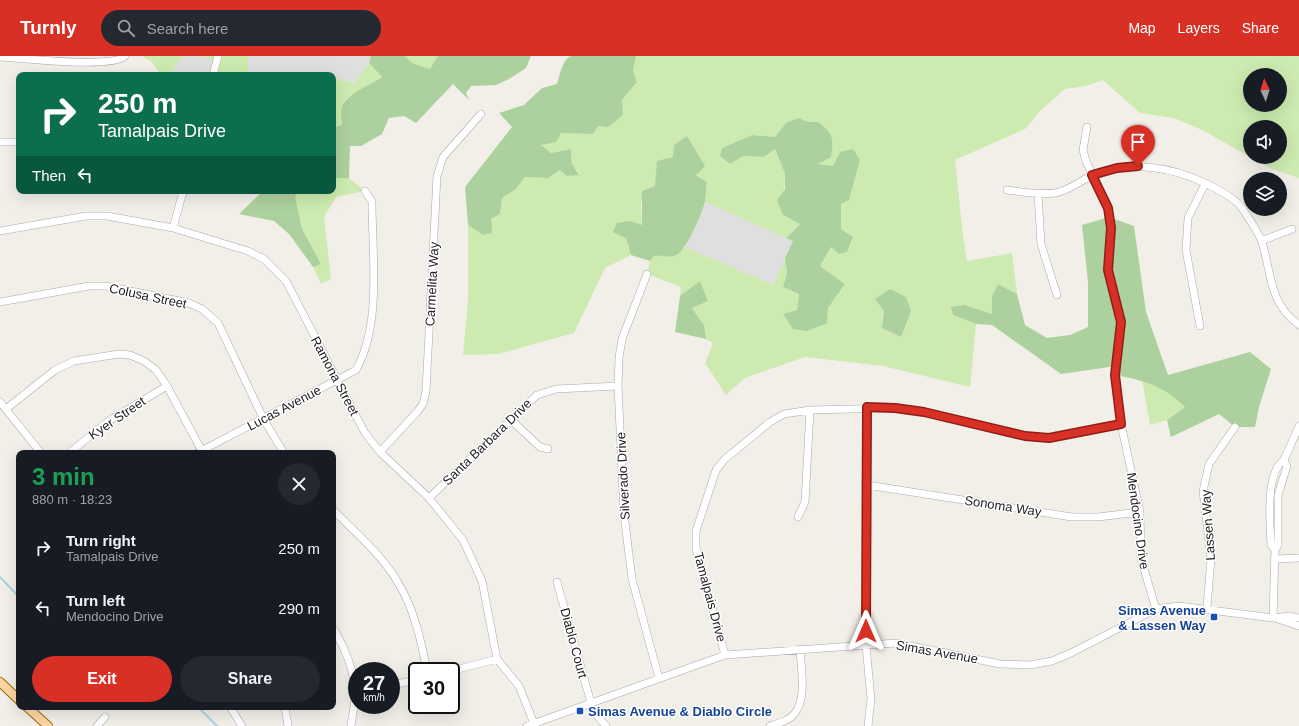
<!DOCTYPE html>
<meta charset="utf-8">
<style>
body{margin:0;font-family:Arial,sans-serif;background:#242831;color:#f1f3f6;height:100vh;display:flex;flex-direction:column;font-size:15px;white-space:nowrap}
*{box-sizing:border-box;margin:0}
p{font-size:13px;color:#9ea1a6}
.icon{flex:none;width:22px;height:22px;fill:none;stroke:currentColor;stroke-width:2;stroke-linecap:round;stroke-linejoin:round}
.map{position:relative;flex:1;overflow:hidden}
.sheet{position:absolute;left:16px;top:394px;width:320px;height:260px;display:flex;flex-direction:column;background:#171b24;border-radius:8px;box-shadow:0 4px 16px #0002}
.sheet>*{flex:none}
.banner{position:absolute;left:16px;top:16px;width:320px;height:122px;border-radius:8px;box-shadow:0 4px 16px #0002;background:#0b6e4f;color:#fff;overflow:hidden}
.needle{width:26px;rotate:356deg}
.fabs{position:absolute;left:1243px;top:12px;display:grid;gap:8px}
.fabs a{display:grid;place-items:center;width:44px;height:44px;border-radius:50%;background:#171b24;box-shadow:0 4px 16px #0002;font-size:20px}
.speed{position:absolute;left:348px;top:606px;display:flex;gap:8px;font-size:20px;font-weight:700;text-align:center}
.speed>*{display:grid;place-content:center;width:52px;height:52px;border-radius:50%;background:#171b24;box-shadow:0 4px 16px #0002;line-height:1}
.speed small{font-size:10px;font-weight:400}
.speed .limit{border:2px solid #111;border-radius:6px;background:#fff;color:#111}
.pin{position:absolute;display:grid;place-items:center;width:34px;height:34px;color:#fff;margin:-41px -17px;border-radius:50% 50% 50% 0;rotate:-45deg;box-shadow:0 0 4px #0007}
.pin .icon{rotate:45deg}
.me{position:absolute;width:44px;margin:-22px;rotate:0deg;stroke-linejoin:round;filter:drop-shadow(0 0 3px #0008)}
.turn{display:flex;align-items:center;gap:14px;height:84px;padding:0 16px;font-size:18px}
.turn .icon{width:52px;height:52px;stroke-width:2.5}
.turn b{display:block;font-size:28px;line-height:34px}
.then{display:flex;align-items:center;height:38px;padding:0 16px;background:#0003;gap:8px;font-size:15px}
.round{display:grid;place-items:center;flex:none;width:42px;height:42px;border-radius:21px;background:#242831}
.summary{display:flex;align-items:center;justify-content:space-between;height:68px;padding:0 16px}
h1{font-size:24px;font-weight:800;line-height:30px;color:#1e9e55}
.cta{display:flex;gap:8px;margin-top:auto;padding:8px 16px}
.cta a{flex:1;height:46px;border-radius:24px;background:#d93025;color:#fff;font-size:16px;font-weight:800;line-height:46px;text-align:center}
.cta a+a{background:#242831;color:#f1f3f6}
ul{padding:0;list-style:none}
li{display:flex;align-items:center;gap:12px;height:60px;padding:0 16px}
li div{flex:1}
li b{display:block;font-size:15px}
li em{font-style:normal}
header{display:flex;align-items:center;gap:24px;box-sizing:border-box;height:56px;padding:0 20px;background:#d93025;color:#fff}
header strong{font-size:19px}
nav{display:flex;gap:22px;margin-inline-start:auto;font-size:14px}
.search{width:280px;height:36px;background:#242831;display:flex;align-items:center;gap:10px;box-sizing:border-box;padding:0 14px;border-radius:22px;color:#9ea1a6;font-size:15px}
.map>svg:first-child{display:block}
.residential{fill:#e0dfdf}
.grass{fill:#cdebb0;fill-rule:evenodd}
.forest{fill:#add19e}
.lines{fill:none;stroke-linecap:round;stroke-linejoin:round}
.stream{stroke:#aad3df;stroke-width:2}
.minor-casing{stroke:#a9a9a9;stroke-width:8}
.major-casing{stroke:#a06b00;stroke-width:10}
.minor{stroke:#fff;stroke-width:7}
.major{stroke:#fcd6a4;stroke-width:8}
.route-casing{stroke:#8d1f18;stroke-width:10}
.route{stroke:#d93025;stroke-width:7}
.transit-dot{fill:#1a4fb4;stroke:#fff;stroke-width:1.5}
.labels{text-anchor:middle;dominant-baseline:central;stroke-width:3;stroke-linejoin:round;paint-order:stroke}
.street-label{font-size:13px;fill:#222;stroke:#fff}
.transit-label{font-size:13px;font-weight:bold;fill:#164399;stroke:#fff;text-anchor:end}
</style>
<header>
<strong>Turnly</strong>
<div class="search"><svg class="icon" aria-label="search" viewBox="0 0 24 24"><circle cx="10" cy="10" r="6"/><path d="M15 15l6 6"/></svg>Search here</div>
<nav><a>Map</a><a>Layers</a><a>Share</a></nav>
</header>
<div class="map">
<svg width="1299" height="670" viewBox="0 0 1299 670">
<rect width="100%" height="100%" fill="#f2efe9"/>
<path class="residential" d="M 183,0 L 201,0 L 217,7 L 211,19 L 169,18 Z
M 248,0 L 371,0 L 369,7 L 354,27 L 333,21 L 333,19 L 314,16 L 284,19 L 249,19 Z
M 705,146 L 793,185 L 773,229 L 685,191 Z"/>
<path class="grass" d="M 142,0 L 183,0 L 170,18 L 171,19 L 161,19 L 152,6 Z
M 201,0 L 248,0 L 249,19 L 217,19 L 217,7 Z
M 405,0 L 438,0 L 430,14 L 412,7 Z
M 636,0 L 1299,0 L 1299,122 L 1272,113 L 1202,74 L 1174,62 L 1140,57 L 1103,24 L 1086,30 L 1065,33 L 1040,55 L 1025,73 L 955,104 C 959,138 961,172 967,205 L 1012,197 L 1017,238 L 998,228 L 992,240 L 992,258 L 965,249 L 953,259 L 976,268 L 970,331 L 883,310 L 805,301 L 745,322 L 726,339 L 705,307 L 713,287 L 706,283 L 704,269 L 692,252 L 700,226 L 680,240 L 681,231 L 647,218 L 650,205 L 654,200 L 678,198 L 685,191 L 773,229 L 785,202 L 787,217 L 783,231 L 799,238 L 797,254 L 783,258 L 828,252 L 845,228 L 820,210 L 831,191 L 853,181 L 841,173 L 841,148 L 855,121 L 860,104 L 840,96 L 833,110 L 817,108 L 818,66 L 809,66 L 798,62 L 786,67 L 775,81 L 752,79 L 722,92 L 730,108 L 743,100 L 764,101 L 775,93 L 785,118 L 783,159 L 800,167 L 786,182 L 705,146 L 707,126 L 673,101 L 655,131 L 641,147 L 642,169 L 626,182 L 631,199 L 605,212 L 574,277 L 498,298 L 463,299 L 468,245 L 468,169 L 483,179 L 491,163 L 500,158 L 502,142 L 515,134 L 525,121 L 548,122 L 560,114 L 579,118 L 572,108 L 571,93 L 551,97 L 541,89 L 561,77 L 593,78 L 637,26 L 633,14 ZM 1250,19 L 1280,19 L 1280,49 L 1250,49 ZM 1250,71 L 1280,71 L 1280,101 L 1250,101 ZM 884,255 L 911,255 L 907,265 L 882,272 Z
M 369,7 L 382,21 L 350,40 L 341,52 L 342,69 L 333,72 L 333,21 L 354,27 Z
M 314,16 L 326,19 L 284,19 Z
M 333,122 L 349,122 L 365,135 L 336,141 L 324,161 L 331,223 L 321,228 L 313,211 L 320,207 L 302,173 L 295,140 L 301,135 L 333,135 Z
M 1142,323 L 1175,340 L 1185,351 L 1167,364 L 1150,369 Z"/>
<path class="forest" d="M 371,0 L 405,0 L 412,7 L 430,13 L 438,0 L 531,0 L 526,12 L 509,23 L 496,29 L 471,30 L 466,37 L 469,44 L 453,28 L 416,67 L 404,60 L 389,62 L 382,78 L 361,90 L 350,90 L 349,122 L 333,122 L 333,72 L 342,69 C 342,64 340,55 342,51 C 349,36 369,30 382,21 L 369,7 Z
M 571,0 L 636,0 L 633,14 L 637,26 L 622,44 L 623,59 L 608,71 L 599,70 L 593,78 L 561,77 L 556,86 L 541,89 L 551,97 L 571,93 L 572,108 L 579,119 L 567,120 L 560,114 L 548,122 L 525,121 L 515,134 L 502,142 L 500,158 L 491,163 L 492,177 L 483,179 L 468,169 L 465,131 L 512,71 L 499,57 L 524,49 L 542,32 L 557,28 C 560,19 562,4 571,0 Z
M 798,62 L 809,66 L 818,66 C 833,77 834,82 831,101 L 818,108 L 833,110 L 840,96 L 853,93 L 860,104 L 849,144 L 841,148 L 841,173 L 853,181 L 847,196 L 839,198 L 831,191 L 820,210 L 845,228 L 828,252 L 827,267 L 807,275 L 793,273 L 783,258 L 797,254 L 799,238 L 783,231 L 787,217 L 785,202 L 793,185 L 786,182 L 800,168 L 783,159 L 777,144 L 785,133 L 785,118 L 775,93 L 764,101 L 743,100 L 730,108 L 720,100 L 722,92 L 752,79 L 775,81 L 786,67 Z
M 687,80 L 705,110 L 696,119 L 707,126 C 706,132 706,139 705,145 C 703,156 687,192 678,198 C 670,203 663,199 654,200 L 650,205 L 631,199 L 626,182 L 613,176 L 617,167 L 630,165 L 642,169 L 642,135 L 655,130 L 657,105 L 673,101 L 674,89 Z
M 272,135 L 301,135 L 295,140 L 302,173 L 321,208 L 313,211 L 289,178 L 274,165 L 239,158 L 261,137 Z
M 1109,161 L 1134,170 L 1146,256 L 1168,319 L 1250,296 L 1271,313 L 1259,351 L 1255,371 L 1235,371 L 1219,358 L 1171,381 L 1167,364 L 1185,351 C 1164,330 1143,324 1115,319 L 1116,310 L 1061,318 L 992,269 L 976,268 L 953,259 L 951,251 L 965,249 L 992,258 L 992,240 L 998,228 L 1017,238 L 1025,269 L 1047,282 L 1070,279 L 1088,271 L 1088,226 L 1082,169 Z
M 700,225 L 708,245 L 692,252 L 704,269 L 706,283 L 675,276 L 680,240 Z
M 890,233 L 906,241 L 911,255 L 901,281 L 882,272 L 884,255 L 875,243 Z"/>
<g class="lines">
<path class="stream" d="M 0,521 L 19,541
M 198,651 L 217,670"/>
<defs>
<path id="minor" d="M 0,1 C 22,2 113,13 125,0
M 213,19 L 218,0
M 1087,71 L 1083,94 L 1086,105 L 1108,152 L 1111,172 L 1108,214 L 1121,265 L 1115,319 L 1121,368 L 1140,456 L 1141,503 L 1156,553
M 0,86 L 19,86
M 1007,134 C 1023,136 1038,139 1055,137 C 1070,134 1080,125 1093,119 C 1131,104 1172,111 1207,128 C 1219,134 1237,143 1244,155 C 1250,164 1258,176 1262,186 C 1272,220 1269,247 1299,269
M 1038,138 L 1041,188 L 1057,239
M 173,172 L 182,139 L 185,135
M 0,175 L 86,160 L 107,160 L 173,172 L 248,195 L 264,203 L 286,225 L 365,377 L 380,396 L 429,442 L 463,484 L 482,525 L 497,603 L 519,630 L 535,670
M 1261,185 L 1292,173
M 647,218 L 622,283 L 619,302 L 618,330 L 624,458 L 632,523 L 659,622
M 0,246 L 89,230 L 106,230 L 189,247 L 202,253 L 218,267 L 264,364 L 284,397
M 1200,270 L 1186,194 L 1188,162 L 1205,128
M 0,346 L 41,397
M 867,351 L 866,589 L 871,643 L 868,670
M 6,353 L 55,314 L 74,305 L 119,298 L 130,299 L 144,305 L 156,314 L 167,330 L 203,397
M 511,364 L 540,391 L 548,393
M 380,396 L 417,356 L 423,348 L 426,335 L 437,120 L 443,101 L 481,58
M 69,397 L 110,364 L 167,330
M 197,397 L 356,314 C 382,268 372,198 372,146 L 365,135
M 867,429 L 1072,461 L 1098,461 L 1140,456
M 429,442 L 537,339 L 556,333 L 618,330
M 333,454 C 355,476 381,498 397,525 C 414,552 421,584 427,615
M 798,461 L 805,446 L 810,354
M 1275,494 L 1271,489 C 1270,467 1265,417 1284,404 L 1299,370
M 1274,503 L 1299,502
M 557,526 L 591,647 L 594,656 L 606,670
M 1207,552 L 1211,502 L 1203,435 L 1209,408 L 1235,371
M 1273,562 L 1275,494 L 1278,489 L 1278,439 L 1287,410 L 1284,404
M 1275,562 L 1299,570
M 333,572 C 345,592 354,612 355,636 C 356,647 352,659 351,670
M 725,599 L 696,492 L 696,475 L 716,414 L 725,403 L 770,366 L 784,358 L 810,354 L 895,352 L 924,356 L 1025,380 L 1049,382 L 1121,368
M 451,615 L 497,603
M 391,629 L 417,624
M 230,651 L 242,670
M 285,651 L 288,670
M 97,670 L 105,661
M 527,670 L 725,599 L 896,587 L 1000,608 L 1030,609 L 1052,605 L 1071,597 L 1156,553 L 1179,550 L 1273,562 L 1289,560 L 1299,562
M 770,670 C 779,667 789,665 795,657 C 807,641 801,613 800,593"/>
<path id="major" d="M 0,626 L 19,644
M 27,651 L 48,670"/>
</defs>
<use href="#minor" class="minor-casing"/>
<use href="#major" class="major-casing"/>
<use href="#minor" class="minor"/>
<use href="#major" class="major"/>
</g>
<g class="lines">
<defs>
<path id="route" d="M 866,575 L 867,351 L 895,352 L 924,356 L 1025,380 L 1049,382 L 1121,368 L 1115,319 L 1121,266 L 1108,214 L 1111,172 L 1108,152 L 1092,119 L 1117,112 L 1138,110"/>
</defs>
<use href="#route" class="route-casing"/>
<use href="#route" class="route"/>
</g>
<g class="transit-dot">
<rect x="1210" y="557" width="8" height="8" rx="2"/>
<rect x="576" y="651" width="8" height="8" rx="2"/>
</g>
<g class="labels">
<g class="street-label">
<text transform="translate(432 228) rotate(-87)">Carmelita Way</text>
<text transform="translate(148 240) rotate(12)">Colusa Street</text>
<text transform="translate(335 320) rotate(62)">Ramona Street</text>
<text transform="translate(284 352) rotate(-28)">Lucas Avenue</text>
<text transform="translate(117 362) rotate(-34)">Kyer Street</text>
<text transform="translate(487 386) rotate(-44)">Santa Barbara Drive</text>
<text transform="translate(623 420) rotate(-93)">Silverado Drive</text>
<text transform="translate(1003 450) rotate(9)">Sonoma Way</text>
<text transform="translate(1138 465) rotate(82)">Mendocino Drive</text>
<text transform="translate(1208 469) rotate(-94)">Lassen Way</text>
<text transform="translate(710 541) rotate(75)">Tamalpais Drive</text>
<text transform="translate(574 587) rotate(75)">Diablo Court</text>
<text transform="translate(937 596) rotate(10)">Simas Avenue</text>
</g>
<g class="transit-label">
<text x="1206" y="554">Simas Avenue<tspan x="1206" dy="15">&amp; Lassen Way</tspan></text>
<text x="588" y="655" text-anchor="start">Simas Avenue &amp; Diablo Circle</text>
</g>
</g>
</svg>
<div class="fabs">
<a><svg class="needle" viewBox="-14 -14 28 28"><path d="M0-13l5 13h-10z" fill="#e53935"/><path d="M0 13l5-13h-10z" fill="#9ea1a6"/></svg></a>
<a><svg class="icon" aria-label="sound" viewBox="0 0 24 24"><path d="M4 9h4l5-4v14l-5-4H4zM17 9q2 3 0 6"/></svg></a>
<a><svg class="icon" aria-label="layers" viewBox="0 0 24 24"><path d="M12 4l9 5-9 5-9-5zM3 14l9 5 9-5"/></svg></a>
</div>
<div class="speed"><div>27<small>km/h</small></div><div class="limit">30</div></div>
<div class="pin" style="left:1138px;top:110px;background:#d93025"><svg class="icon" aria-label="arrive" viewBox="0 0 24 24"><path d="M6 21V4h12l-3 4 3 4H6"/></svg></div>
<svg class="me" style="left:866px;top:575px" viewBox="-20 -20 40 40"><path d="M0-17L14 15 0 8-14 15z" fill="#d93025" stroke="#fff" stroke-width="4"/></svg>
<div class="banner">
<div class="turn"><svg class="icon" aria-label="right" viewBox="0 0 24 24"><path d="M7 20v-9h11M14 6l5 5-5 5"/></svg><div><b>250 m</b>Tamalpais Drive</div></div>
<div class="then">Then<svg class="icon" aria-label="left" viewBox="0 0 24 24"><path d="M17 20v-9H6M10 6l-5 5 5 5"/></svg></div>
</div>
<section class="sheet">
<div class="summary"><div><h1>3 min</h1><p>880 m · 18:23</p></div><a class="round"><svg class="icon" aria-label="close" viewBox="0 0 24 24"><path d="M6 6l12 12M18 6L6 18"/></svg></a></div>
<ul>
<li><svg class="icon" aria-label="right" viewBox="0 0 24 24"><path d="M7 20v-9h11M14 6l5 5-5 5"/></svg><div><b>Turn right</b><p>Tamalpais Drive</p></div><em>250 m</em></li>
<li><svg class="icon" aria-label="left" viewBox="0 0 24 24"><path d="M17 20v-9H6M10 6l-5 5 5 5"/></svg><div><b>Turn left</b><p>Mendocino Drive</p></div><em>290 m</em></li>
</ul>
<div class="cta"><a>Exit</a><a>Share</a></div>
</section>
</div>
